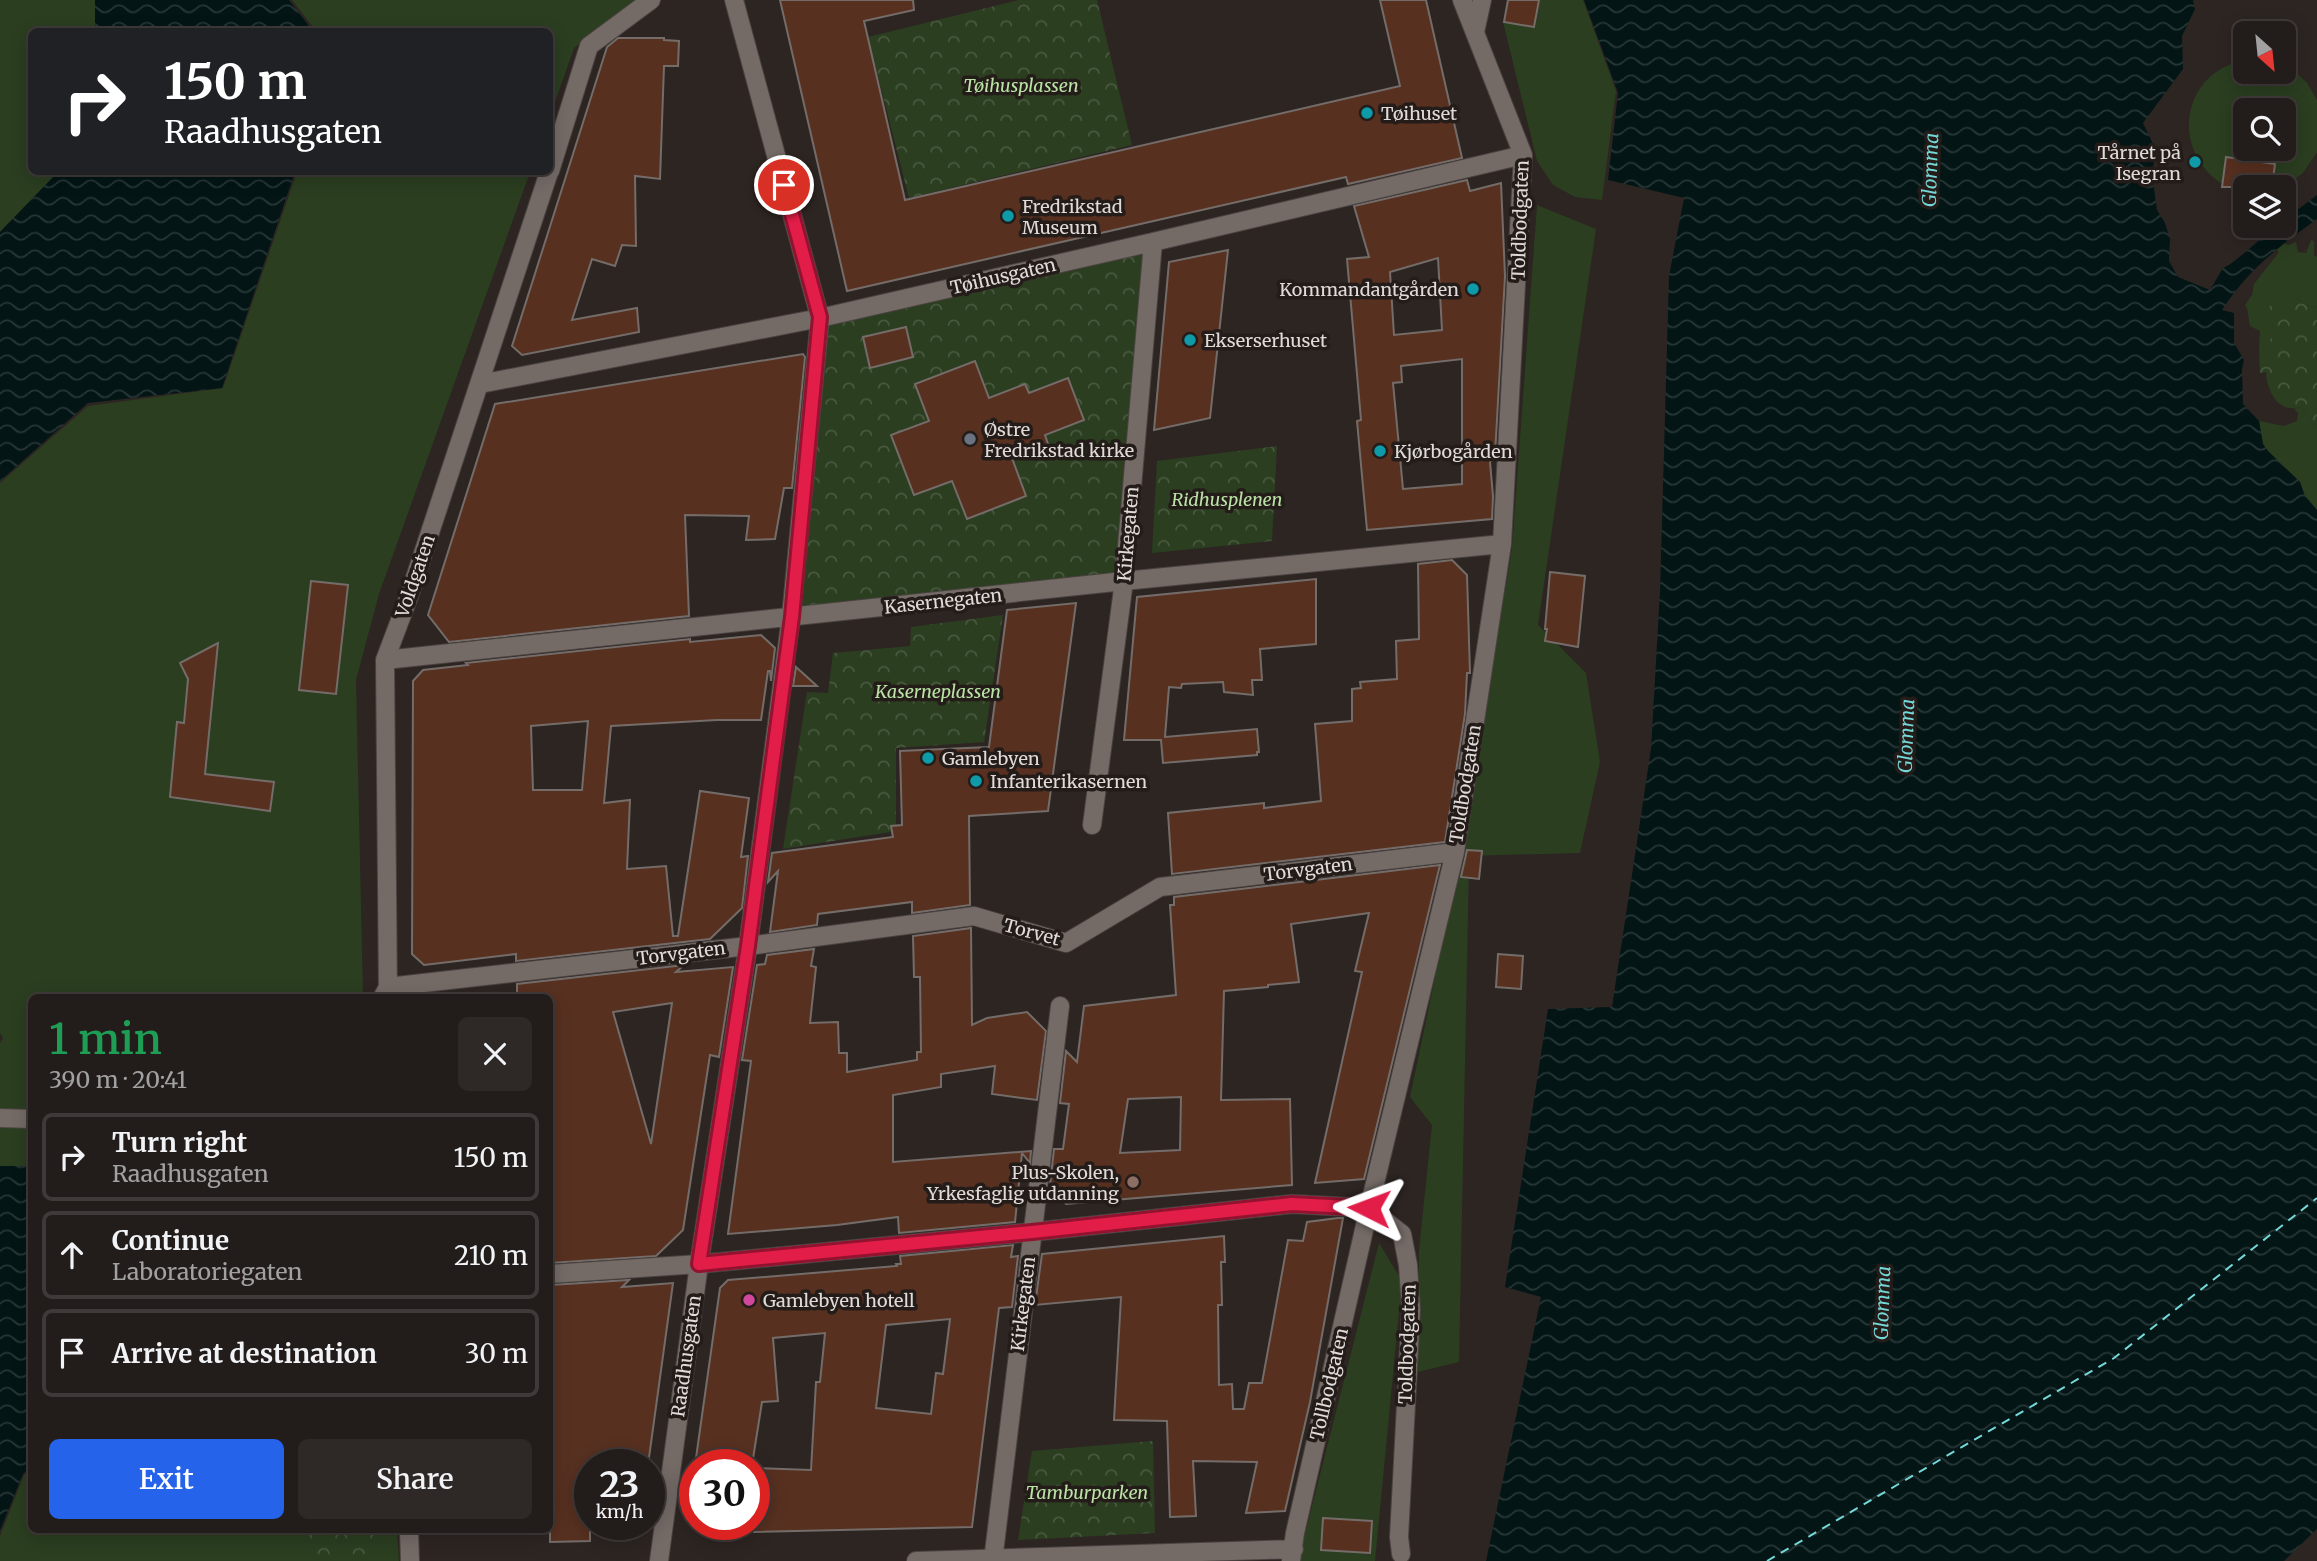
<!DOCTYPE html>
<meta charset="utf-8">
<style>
body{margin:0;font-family:Merriweather,serif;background:#2e2927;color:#f1f3f6;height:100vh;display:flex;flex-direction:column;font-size:26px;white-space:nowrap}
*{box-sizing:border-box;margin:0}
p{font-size:23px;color:#a2a1a2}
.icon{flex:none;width:38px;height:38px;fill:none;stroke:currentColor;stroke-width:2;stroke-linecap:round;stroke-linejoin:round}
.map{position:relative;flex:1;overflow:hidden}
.sheet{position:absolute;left:28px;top:994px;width:525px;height:539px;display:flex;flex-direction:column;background:#221c1a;border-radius:10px;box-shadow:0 4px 18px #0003,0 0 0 2px #3f3a39}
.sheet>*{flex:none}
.banner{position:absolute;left:28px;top:28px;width:525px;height:147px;border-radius:10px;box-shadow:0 4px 18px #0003,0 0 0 2px #3f3a39;background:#202124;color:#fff;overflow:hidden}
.needle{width:46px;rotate:153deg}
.buttons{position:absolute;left:2233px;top:21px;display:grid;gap:14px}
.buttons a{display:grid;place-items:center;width:63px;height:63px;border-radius:10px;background:#221c1a;box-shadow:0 4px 18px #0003,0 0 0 2px #3f3a39;font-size:35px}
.speed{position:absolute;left:574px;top:1449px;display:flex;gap:14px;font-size:35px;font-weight:700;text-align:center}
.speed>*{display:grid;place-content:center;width:91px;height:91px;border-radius:50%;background:#221c1a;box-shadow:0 4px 18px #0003,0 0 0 2px #3f3a39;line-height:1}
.speed small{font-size:18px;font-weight:400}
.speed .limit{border:10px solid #d22;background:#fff;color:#111}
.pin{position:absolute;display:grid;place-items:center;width:60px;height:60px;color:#fff;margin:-30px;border:4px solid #fff;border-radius:50%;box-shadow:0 2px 7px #0007}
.me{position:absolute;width:77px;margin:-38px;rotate:273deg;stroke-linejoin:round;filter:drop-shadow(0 0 5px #0008)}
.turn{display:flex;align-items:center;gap:24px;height:147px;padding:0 21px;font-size:32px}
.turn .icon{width:91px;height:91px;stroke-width:2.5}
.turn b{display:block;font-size:49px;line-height:60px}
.round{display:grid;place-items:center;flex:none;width:74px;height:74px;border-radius:10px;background:#2e2927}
.summary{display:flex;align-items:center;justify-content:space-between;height:119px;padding:0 21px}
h1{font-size:42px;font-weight:600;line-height:52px;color:#1e9e55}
.cta{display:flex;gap:14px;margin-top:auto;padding:14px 21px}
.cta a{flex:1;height:80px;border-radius:10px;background:#2563eb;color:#fff;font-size:28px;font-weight:600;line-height:80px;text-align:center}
.cta a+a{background:#2e2927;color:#f1f3f6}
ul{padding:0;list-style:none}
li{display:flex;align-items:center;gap:21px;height:88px;margin:0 14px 10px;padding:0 7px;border:4px solid #3f3a39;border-radius:10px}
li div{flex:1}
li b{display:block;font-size:26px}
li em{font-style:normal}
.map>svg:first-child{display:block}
.grass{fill:#2b3e20;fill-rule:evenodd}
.park{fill:url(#park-crowns)}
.water{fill:url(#water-waves)}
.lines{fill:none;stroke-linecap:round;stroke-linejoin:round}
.ferry{stroke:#75d8d8;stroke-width:2;stroke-dasharray:9 7;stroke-linecap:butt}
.building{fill:#573020;stroke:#746c68;stroke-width:2;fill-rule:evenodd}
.minor-casing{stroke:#4a4341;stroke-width:20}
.minor{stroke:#746b67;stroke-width:18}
.route-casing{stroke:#92132f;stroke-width:18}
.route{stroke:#e11d48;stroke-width:12}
.culture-dot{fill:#0f9aa8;stroke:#231c19;stroke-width:2.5}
.worship-dot{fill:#6b7280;stroke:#231c19;stroke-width:2.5}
.education-dot{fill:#8d6e63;stroke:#231c19;stroke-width:2.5}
.hotel-dot{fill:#d1479c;stroke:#231c19;stroke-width:2.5}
.labels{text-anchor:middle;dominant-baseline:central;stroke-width:7;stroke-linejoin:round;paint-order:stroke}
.park-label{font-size:18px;font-style:italic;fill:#bae3a5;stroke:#231c19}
.poi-label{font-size:18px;fill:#e0dbd9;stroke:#231c19;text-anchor:start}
.street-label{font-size:18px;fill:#e0dbd9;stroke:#231c19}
.water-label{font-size:19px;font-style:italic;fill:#75d8d8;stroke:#231c19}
</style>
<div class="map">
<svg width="2317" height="1561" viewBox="0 0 2317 1561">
<defs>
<pattern id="park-crowns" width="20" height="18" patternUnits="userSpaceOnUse" patternTransform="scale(1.75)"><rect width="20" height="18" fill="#2b3e20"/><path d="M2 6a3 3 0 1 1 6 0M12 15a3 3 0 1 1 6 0" fill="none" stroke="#495940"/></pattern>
<pattern id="water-waves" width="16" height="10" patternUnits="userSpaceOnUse" patternTransform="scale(1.75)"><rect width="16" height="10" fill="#031515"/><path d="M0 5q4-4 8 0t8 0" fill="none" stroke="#273636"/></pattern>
</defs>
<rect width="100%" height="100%" fill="#2d2522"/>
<path class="grass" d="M 0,0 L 95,0 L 95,31 L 32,32 L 32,172 L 58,172 L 0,232 Z
M 292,0 L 639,0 L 574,48 L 550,116 L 550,32 L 316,31 Z
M 1540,0 L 1583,0 L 1616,91 L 1602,200 L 1575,197 L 1553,185 L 1537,161 L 1503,22 L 1535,28 Z
M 2284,56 L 2298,64 L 2293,70 L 2307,83 L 2317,100 L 2317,152 L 2303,173 L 2290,183 L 2283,187 L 2272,187 L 2274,164 L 2226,157 L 2222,184 C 2169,149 2182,72 2245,60 L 2245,72 L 2284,72 ZM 2245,110 L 2284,110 L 2284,149 L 2245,149 Z
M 297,172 L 530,172 L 379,594 L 356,680 L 363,997 L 32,998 L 31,1166 L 0,1166 L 0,1043 L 3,1038 L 0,1033 L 0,483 L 88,406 L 223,388 Z
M 1537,205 L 1596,229 L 1538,625 L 1586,673 L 1600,762 L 1580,853 L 1461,856 L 1512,548 Z
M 2311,240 L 2314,241 L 2314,255 L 2317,257 L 2317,308 L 2306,305 L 2289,294 C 2249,309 2282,330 2269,345 C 2266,348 2262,349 2259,351 L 2260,331 L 2250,326 L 2247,308 L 2245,305 L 2252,295 L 2254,284 L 2279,252 L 2276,249 L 2284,243 L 2288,245 L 2296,242 L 2298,252 L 2306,253 Z
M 2301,407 L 2317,427 L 2317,510 L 2304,496 L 2300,482 L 2268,451 L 2263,444 L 2259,421 L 2284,426 L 2297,421 L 2298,413 L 2294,409 Z
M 1469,862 L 1459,1362 L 1418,1372 L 1419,1250 L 1432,1125 L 1410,1097 L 1459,863 Z
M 1379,1243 L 1402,1281 L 1375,1561 L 1298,1561 Z
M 31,1470 L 32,1530 L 397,1530 L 399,1561 L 0,1561 L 0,1536 L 24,1475 Z"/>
<path class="park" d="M 1019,0 L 1097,0 L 1132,145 L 909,198 L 868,37 Z
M 1146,252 L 1116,575 L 801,606 L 823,323 Z
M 2289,294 L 2306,305 L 2317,308 L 2317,427 L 2301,407 C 2279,414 2267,392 2266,372 L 2260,373 L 2259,351 C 2284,335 2262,328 2268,308 L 2280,297 Z
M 1277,446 L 1272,541 L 1152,553 L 1157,461 Z
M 1003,615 L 984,742 L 896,748 L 896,831 L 783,849 L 807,692 L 828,693 L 833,653 L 910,646 L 911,627 Z
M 1153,1441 L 1155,1533 L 1018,1540 L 1032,1451 Z
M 309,1530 L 375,1530 L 376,1561 L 337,1561 L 309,1554 Z"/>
<path class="water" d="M 95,0 L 289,0 L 313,31 L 95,31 Z
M 1584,0 L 2193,0 L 2195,9 L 2182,36 L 2183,69 L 2143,123 L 2156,150 L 2152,174 L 2157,210 L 2165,223 L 2170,239 L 2169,261 L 2178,277 L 2210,290 L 2223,268 C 2234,264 2264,235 2276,226 L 2284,226 L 2284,220 L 2317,195 L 2317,219 C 2278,247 2249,269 2222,310 L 2234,313 L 2234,343 L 2244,360 L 2242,369 L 2243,404 L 2259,421 L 2263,444 L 2268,451 L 2300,482 L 2305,496 L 2317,510 L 2317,1529 L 2284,1561 L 1486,1561 L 1541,1297 L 1505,1287 L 1548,1009 L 1612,1007 L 1651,749 L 1660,591 L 1669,276 L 1684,198 L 1608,180 L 1618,93 Z
M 58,172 L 295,172 L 222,388 L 88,403 L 0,481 L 0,232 Z
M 0,1166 L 32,1166 L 31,1467 L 23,1474 L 0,1531 Z"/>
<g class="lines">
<path class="ferry" d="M 1767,1561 L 2114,1358 L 2317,1198"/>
</g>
<path class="building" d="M 780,0 L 913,0 L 914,10 L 864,21 L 905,200 L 1400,86 L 1380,0 L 1426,0 L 1462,158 L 1348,184 L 1346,177 L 847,291 Z
M 1508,0 L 1539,0 L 1534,27 L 1504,22 Z
M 618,38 L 664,38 L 664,40 L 679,41 L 678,66 L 664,66 L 660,179 L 635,176 L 636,246 L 622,245 L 615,266 L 592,259 L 572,320 L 637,308 L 639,332 L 522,355 L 512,346 L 607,47 Z
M 2226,157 L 2275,164 L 2272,187 L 2222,187 Z
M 1467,180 L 1470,191 L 1501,183 L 1505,276 L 1495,455 L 1490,462 L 1493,496 L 1492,519 L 1367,530 L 1357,421 L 1361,420 L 1347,259 L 1369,257 L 1354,206 ZM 1438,258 L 1442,330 L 1394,335 L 1390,272 ZM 1462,359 L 1462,484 L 1403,489 L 1393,383 L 1402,382 L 1401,366 Z
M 1228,250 L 1210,418 L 1154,430 L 1169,262 Z
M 906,327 L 913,357 L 870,368 L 863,337 Z
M 803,354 L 805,357 L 792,488 L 784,488 L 775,539 L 746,540 L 749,516 L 685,515 L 689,616 L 449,642 L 428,615 L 495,404 Z
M 975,361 L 989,398 L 1025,384 L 1029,393 L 1068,378 L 1084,420 L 1045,435 L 1048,444 L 1012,458 L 1026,496 L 967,519 L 952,481 L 914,495 L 891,435 L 929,421 L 915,384 Z
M 1452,560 L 1467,575 L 1470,673 L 1467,673 L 1465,714 L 1445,842 L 1172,874 L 1168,813 L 1264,803 L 1264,808 L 1321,801 L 1315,724 L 1352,721 L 1352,689 L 1361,688 L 1360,682 L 1397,679 L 1396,641 L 1419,639 L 1418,564 Z
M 1550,572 L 1585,576 L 1578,647 L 1545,641 L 1547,629 L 1545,629 Z
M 1316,579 L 1316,644 L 1260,649 L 1262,680 L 1252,680 L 1253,695 L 1224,692 L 1223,682 L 1182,684 L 1181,688 L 1169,687 L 1165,737 L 1257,729 L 1259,752 L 1257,752 L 1257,755 L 1163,763 L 1161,740 L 1124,740 L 1137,597 Z
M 311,581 L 348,585 L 336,694 L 299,690 Z
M 1076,603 L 1048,811 L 969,816 L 970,905 L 912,913 L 912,902 L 818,914 L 817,925 L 770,932 L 778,871 L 768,882 L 772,853 L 893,837 L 891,826 L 902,825 L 900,751 L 989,747 L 1007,610 Z
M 761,635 L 775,648 L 771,681 L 770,671 L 768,671 L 761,720 L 717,720 L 611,726 L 604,803 L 630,800 L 627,869 L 666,866 L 673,936 L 678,936 L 700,791 L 749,798 L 741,857 L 748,856 L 742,908 L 710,939 L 516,961 L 516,954 L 424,965 L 412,954 L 413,681 L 423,670 L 468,665 L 466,663 L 690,639 L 690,642 ZM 588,721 L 582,790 L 533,790 L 531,726 Z
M 218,643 L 205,774 L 274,782 L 270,811 L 170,797 L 177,722 L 184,723 L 188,679 L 180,663 Z
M 796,667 L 817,686 L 793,686 Z
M 1467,850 L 1482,851 L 1479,879 L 1461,877 Z
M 1440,865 L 1364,1179 L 1315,1183 L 1362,972 L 1355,971 L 1369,913 L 1291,924 L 1299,982 L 1268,985 L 1268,987 L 1224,991 L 1221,1100 L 1290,1099 L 1292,1185 L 1066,1204 L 1050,1185 L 1054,1149 L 1063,1149 L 1069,1104 L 1060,1103 L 1066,1051 L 1077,1062 L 1084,1006 L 1176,995 L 1170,905 L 1174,905 L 1174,897 ZM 1181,1097 L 1180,1150 L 1120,1153 L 1128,1099 Z
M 971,928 L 972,1025 L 987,1018 L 1027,1012 L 1046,1031 L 1037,1100 L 992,1094 L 995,1066 L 941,1074 L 941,1087 L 893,1095 L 893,1162 L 1031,1151 L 1030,1163 L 1022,1153 L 1015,1222 L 899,1233 L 898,1217 L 837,1225 L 728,1234 L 751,1061 L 742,1060 L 757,965 L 765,964 L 767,955 L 814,949 L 811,966 L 816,967 L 810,1023 L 838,1022 L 839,1053 L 847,1053 L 847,1072 L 917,1060 L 917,1052 L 921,1052 L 920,977 L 914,977 L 913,936 Z
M 1498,954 L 1523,956 L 1521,989 L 1496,987 Z
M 684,965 L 676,972 L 733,967 L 719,1057 L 710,1055 L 683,1230 L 656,1256 L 550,1263 L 550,998 L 517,998 L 517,984 ZM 672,1003 L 651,1144 L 613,1012 Z
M 1338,1218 L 1343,1218 L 1310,1402 L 1285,1511 L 1246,1513 L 1257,1462 L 1193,1461 L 1196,1516 L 1170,1517 L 1167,1421 L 1114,1420 L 1121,1297 L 1035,1305 L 1042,1254 L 1224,1236 L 1225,1262 L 1221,1262 L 1222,1305 L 1218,1305 L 1219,1385 L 1232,1384 L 1233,1409 L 1244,1409 L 1249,1383 L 1262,1383 L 1288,1240 L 1303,1241 L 1307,1222 Z
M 1013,1245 L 1011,1257 L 1018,1256 L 1012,1307 L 999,1308 L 972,1527 L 754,1532 L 754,1468 L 811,1470 L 816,1382 L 820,1382 L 825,1333 L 773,1338 L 778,1401 L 762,1402 L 752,1465 L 695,1465 L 720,1288 L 728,1280 L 897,1266 L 896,1264 L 901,1264 L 900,1256 ZM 950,1319 L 943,1374 L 936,1373 L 931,1414 L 876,1408 L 886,1325 Z
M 629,1280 L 622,1287 L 673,1283 L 648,1465 L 590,1465 L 590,1541 L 550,1542 L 550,1285 Z
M 1323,1518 L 1372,1521 L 1370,1553 L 1321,1550 Z"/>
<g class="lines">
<defs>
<path id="minor" d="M 1475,32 L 1482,0
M 550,171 L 589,46 L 651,0
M 480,384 L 820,318 L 1153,242 L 1523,155
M 385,660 L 1124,581 L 1502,544
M 1092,825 L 1124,581 L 1153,242
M 382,998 L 388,987 L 748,946 L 974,916 L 1066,943 L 1160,887 L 1455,852
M 388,998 L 385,660 L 408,599 L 549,172
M 0,1118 L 32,1119
M 1369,1208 L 1402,1234 L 1408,1265 L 1411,1310 L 1399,1537 L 1401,1554
M 550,1274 L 699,1264 L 1032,1232 L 1292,1204 L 1369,1208
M 409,1530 L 410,1561
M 659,1561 L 699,1264 L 748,946 L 791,617 L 820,318 L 734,0
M 916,1561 L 1294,1549
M 993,1561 L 1060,1006
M 1291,1561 L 1295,1533 L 1369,1208 L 1455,852 L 1502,544 L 1523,155 L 1462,0"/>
</defs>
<use href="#minor" class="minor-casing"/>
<use href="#minor" class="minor"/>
</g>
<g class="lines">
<defs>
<path id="route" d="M 784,185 L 820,317 L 792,617 L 748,946 L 699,1264 L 1032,1232 L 1292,1204 L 1369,1208"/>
</defs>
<use href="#route" class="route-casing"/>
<use href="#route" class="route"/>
</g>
<g class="culture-dot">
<circle cx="1367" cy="113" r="7"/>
<circle cx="2195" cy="162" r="7"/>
<circle cx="1008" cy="216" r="7"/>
<circle cx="1473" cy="289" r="7"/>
<circle cx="1190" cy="340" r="7"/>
<circle cx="1380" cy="451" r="7"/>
<circle cx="928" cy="758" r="7"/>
<circle cx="976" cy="781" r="7"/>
</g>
<circle class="worship-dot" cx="970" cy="439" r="7"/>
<circle class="education-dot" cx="1133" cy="1182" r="7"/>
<circle class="hotel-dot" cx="749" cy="1300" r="7"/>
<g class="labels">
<g class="park-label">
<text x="1021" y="85">Tøihusplassen</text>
<text x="1227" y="499">Ridhusplenen</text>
<text x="938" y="691">Kaserneplassen</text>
<text x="1087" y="1492">Tamburparken</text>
</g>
<g class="poi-label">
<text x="1381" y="113">Tøihuset</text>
<text x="2181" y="152" text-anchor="end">Tårnet på<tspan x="2181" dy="21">Isegran</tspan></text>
<text x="1022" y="206">Fredrikstad<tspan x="1022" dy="21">Museum</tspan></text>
<text x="1459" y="289" text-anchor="end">Kommandantgården</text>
<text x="1204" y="340">Ekserserhuset</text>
<text x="984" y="429">Østre<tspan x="984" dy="21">Fredrikstad kirke</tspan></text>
<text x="1394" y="451">Kjørbogården</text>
<text x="942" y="758">Gamlebyen</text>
<text x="990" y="781">Infanterikasernen</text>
<text x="1119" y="1172" text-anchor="end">Plus-Skolen,<tspan x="1119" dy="21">Yrkesfaglig utdanning</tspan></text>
<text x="763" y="1300">Gamlebyen hotell</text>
</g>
<g class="street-label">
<text transform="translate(1520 220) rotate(-88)">Toldbodgaten</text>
<text transform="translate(1003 276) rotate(-13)">Tøihusgaten</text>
<text transform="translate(1128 534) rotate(-85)">Kirkegaten</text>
<text transform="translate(415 576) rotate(-71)">Voldgaten</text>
<text transform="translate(943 601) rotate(-6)">Kasernegaten</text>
<text transform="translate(1465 784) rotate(-81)">Toldbodgaten</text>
<text transform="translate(1308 869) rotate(-7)">Torvgaten</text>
<text transform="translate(1032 932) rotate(15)">Torvet</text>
<text transform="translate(681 953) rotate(-7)">Torvgaten</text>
<text transform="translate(1023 1304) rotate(-83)">Kirkegaten</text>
<text transform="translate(1407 1344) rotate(-88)">Toldbodgaten</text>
<text transform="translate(686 1356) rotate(-82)">Raadhusgaten</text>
<text transform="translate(1329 1384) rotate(-77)">Tollbodgaten</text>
</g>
<g class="water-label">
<text transform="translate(1930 170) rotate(-88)">Glomma</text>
<text transform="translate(1906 736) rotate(-88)">Glomma</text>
<text transform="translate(1882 1303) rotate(-88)">Glomma</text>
</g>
</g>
</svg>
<div class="buttons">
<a><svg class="needle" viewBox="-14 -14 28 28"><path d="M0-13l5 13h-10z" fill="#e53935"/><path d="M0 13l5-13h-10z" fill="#a2a1a2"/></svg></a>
<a><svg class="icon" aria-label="search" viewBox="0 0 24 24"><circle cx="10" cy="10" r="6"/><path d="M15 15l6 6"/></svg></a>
<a><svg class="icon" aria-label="layers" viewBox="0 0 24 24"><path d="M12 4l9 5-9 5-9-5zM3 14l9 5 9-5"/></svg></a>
</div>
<div class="speed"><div>23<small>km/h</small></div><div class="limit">30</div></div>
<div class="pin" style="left:784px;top:185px;background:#d93025"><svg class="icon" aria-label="arrive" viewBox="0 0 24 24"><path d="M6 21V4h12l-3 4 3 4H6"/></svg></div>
<svg class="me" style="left:1369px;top:1208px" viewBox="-20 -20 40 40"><path d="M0-17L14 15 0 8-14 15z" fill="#e11d48" stroke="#fff" stroke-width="4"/></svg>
<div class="banner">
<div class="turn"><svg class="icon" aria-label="right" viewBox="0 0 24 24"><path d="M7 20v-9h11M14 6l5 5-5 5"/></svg><div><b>150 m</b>Raadhusgaten</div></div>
</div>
<section class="sheet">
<div class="summary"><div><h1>1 min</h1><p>390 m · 20:41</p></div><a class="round"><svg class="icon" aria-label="close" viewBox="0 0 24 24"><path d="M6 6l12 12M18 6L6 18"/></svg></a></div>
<ul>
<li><svg class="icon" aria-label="right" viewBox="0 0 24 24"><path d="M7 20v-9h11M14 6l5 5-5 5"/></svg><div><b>Turn right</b><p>Raadhusgaten</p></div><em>150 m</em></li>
<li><svg class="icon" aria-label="ahead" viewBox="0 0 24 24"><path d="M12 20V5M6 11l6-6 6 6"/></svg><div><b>Continue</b><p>Laboratoriegaten</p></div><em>210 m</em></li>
<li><svg class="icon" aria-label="arrive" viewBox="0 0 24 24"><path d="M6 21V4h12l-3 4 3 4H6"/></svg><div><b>Arrive at destination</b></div><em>30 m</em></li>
</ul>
<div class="cta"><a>Exit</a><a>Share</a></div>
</section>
</div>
